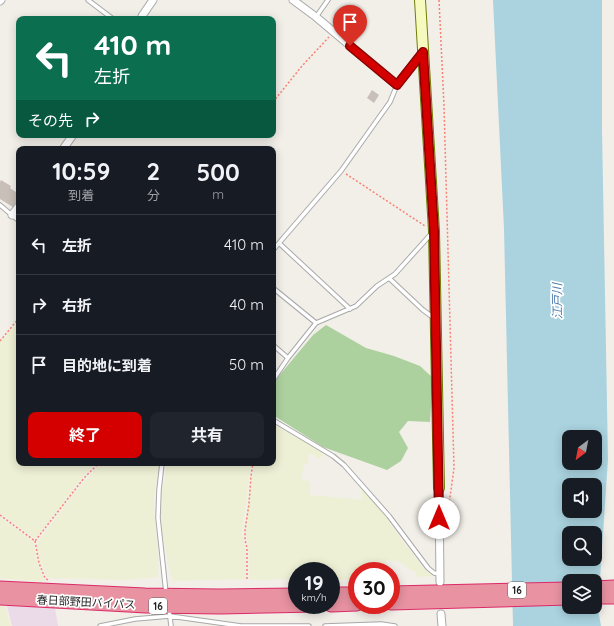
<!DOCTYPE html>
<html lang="ja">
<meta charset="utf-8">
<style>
body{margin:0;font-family:Quicksand,"Noto Sans JP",sans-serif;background:#20242c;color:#f1f3f6;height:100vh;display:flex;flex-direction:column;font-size:15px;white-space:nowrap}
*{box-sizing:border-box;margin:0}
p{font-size:13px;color:#9ea1a6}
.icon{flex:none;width:22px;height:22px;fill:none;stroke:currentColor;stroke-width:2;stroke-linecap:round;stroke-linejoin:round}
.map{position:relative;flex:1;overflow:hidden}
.panel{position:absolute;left:16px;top:146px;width:260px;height:320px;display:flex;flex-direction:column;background:#171b24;border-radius:8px;box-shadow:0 2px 10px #0003}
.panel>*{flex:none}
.top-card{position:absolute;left:16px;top:16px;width:260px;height:122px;border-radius:8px;box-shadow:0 2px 10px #0003;background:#0b6e4f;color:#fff;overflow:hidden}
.needle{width:26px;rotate:212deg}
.controls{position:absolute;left:562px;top:430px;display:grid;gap:8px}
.controls a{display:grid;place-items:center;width:40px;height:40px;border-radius:8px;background:#171b24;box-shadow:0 2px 10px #0003;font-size:20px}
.speed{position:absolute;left:288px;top:562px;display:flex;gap:8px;font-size:20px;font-weight:700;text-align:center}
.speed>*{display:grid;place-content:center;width:52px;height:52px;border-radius:50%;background:#171b24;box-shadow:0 2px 10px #0003;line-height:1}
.speed small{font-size:10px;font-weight:400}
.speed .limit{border:6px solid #d22;background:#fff;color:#111}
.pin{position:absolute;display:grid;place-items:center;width:34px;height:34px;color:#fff;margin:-41px -17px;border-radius:50% 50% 50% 0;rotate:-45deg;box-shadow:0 0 4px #0007}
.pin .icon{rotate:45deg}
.me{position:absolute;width:44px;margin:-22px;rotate:0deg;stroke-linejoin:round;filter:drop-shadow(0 0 3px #0008)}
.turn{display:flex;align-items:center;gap:14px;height:84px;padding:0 12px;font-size:18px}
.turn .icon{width:52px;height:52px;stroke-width:2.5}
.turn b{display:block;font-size:28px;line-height:34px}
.then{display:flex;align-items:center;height:38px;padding:0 12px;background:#0003;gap:8px;font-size:15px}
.eta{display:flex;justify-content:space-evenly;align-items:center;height:68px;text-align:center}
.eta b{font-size:24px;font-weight:700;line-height:28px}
.primary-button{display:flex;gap:8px;margin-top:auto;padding:8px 12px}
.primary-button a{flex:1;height:46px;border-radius:8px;background:#d40000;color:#fff;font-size:16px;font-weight:700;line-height:46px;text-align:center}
.primary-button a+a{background:#20242c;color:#f1f3f6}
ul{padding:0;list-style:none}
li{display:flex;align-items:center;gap:12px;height:60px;padding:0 12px;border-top:1px solid #363941}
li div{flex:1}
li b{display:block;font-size:15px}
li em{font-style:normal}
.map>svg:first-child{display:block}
.industrial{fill:#ebdbe8}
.farmland{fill:#eef0d5}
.forest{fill:#add19e}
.water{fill:#aad3df;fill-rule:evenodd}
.building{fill:#c7bfb8}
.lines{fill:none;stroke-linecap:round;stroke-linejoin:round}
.lane-casing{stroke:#a9a9a9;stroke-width:5.5}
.street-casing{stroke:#a9a9a9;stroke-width:9}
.secondary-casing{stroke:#707d05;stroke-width:12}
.highway-casing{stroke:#dc2a67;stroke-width:15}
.path{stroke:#fa8072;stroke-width:1.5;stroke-dasharray:2 2;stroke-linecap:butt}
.lane{stroke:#fff;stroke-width:3.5}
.street{stroke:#fff;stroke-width:7}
.secondary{stroke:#f7fabf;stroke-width:10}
.highway{stroke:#e892a2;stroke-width:13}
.route-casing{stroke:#8a0000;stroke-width:10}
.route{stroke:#d40000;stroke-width:7}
.labels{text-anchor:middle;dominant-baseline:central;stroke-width:3.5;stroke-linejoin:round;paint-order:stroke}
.shield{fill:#fff;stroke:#646464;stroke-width:1}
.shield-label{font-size:10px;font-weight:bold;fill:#222}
.street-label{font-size:11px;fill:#222;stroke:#fff}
.water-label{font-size:12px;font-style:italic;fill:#4a7aab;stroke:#fff}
</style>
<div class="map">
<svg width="614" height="626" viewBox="0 0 614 626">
<rect width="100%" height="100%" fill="#f2efe9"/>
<path class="industrial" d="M 7,606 L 55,608 L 58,626 L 12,626 Z"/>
<path class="farmland" d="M 19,320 L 19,463 L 96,463 L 83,477 L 36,538 L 34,538 L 0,513 L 0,342 Z
M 273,423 L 324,453 L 320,459 L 309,453 L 307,464 L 304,464 L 301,480 L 310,481 L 310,495 L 362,500 L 362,488 L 388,518 L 387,520 L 423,567 L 433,576 L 417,577 L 415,572 L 399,562 L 386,560 L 386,569 L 381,568 L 381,571 L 357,571 L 357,579 L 331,580 L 331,571 L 297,571 L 297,579 L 249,580 L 249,553 L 245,531 L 248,502 L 254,463 L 273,463 Z
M 101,463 L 160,463 L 158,481 L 156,481 L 154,500 L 154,514 L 158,552 L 158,577 L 126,580 L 49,578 L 46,576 L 39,558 L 37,543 L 74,493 Z
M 166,463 L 251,463 L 242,532 L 246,553 L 246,579 L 174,581 L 172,580 L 161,528 L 160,486 L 164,485 Z
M 0,517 L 33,541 L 37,559 L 44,580 L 43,582 L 0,578 Z
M 0,606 L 5,606 L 11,626 L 0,626 Z"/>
<path class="forest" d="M 326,325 L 366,348 L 394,356 L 420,366 L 433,378 L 430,422 L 408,421 L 399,432 L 408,448 L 401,461 L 387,470 L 323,447 L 273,415 L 273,383 L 313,335 Z"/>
<path class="water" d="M 493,0 L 602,0 L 602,129 L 608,459 L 598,609 L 601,626 L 513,626 L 504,229 ZM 569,437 L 595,437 L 595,463 L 569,463 ZM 569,485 L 595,485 L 595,511 L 569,511 ZM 569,533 L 595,533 L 595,559 L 569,559 ZM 569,581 L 595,581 L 595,607 L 569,607 Z"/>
<path class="building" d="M 372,90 L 379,95 L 374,103 L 367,98 Z
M 1,180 L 11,186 L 10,188 L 19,194 L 19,204 L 16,209 L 0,199 L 0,182 Z"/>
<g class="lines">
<defs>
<path id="lane" d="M 88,0 L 113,19
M 316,17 L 328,0
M 0,205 L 19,221
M 280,244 L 350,309
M 273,250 L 341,171 L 390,102 L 397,85
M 390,279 L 423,310 L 434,318
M 273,288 L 316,323
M 273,345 L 288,358
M 273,380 L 288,358 L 316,323 L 356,306 L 377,286 L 395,274 L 432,233
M 273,420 L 333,456 L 344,465 L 389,516 L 428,568 L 434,573 L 439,574
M 162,463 L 159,490 L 158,518 L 166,593
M 169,609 L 171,626
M 100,626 L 135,619 L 170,616 L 241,626
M 242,626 L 309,626
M 325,626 L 381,624 L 395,626"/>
<path id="street" d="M 293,0 L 316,17 L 397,85 L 423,52
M 0,1 L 1,0
M 142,19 L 142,16 L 153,0
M 63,149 L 73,135
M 12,215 L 19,206
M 439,488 L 440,582
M 441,614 L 442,626"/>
<path id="secondary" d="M 420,0 L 434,231 L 439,488"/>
<path id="highway" d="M 0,588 L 145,595 L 220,596 L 297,595
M 595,588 L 614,587
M 391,593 L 569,589
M 331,594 L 357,594
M 595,597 L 614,597
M 0,598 L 146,606 L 220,607 L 317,605
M 391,603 L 569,598
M 331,605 L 357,604"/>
</defs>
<use href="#lane" class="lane-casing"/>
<use href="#street" class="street-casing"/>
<use href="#secondary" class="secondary-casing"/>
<use href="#highway" class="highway-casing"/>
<path class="path" d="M 439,0 L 444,106 L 454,468 L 447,519
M 273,102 L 302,66 L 329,37
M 346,174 L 425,226
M 0,341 L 19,318
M 0,515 L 35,541 L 84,478 L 99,463
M 35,541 L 39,563 L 45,578 L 48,580
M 247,579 L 247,548 L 245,540 L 245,530 L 249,504 L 251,476 L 253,463"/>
<use href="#lane" class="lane"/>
<use href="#street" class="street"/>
<use href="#secondary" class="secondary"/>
<use href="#highway" class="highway"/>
</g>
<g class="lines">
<defs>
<path id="route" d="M 350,46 L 397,85 L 423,52 L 434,231 L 439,518"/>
</defs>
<use href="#route" class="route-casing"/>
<use href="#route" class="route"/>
</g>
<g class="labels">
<g class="shield">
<rect x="508" y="582" width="18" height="16" rx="3"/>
<rect x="149" y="598" width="18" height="16" rx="3"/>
</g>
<g class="shield-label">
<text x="517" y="590">16</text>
<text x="158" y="606">16</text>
</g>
<g class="street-label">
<text transform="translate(86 602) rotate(3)">春日部野田バイパス</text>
</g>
<g class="water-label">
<text transform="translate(557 301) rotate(-91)">江戸川</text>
</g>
</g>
</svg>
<div class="controls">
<a><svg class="needle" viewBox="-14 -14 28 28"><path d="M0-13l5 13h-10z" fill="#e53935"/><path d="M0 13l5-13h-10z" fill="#9ea1a6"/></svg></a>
<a><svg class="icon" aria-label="sound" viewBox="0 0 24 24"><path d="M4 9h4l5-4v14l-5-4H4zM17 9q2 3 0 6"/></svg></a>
<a><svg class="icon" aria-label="search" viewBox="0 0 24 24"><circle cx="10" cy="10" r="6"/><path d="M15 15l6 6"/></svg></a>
<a><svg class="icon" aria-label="layers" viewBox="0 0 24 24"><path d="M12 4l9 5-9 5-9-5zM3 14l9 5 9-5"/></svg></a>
</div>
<div class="speed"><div>19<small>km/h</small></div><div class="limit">30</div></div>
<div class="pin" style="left:350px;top:46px;background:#d93025"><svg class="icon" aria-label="arrive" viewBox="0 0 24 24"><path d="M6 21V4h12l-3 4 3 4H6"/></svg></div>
<svg class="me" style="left:439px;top:518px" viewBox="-20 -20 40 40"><circle r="19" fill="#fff"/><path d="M0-13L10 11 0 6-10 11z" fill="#d40000"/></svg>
<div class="top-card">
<div class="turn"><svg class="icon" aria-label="left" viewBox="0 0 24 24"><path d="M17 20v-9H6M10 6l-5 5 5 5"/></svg><div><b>410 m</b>左折</div></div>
<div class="then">その先<svg class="icon" aria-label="right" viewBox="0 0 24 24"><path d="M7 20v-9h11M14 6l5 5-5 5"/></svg></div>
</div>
<section class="panel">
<div class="eta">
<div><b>10:59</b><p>到着</p></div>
<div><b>2</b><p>分</p></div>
<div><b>500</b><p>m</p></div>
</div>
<ul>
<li><svg class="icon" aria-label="left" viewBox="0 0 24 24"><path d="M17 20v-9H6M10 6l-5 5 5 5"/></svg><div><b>左折</b></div><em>410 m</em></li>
<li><svg class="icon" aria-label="right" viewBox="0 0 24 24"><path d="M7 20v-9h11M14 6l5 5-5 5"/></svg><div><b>右折</b></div><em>40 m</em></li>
<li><svg class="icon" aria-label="arrive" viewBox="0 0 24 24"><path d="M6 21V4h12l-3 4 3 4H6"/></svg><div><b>目的地に到着</b></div><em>50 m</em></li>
</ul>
<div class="primary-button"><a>終了</a><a>共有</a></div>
</section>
</div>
